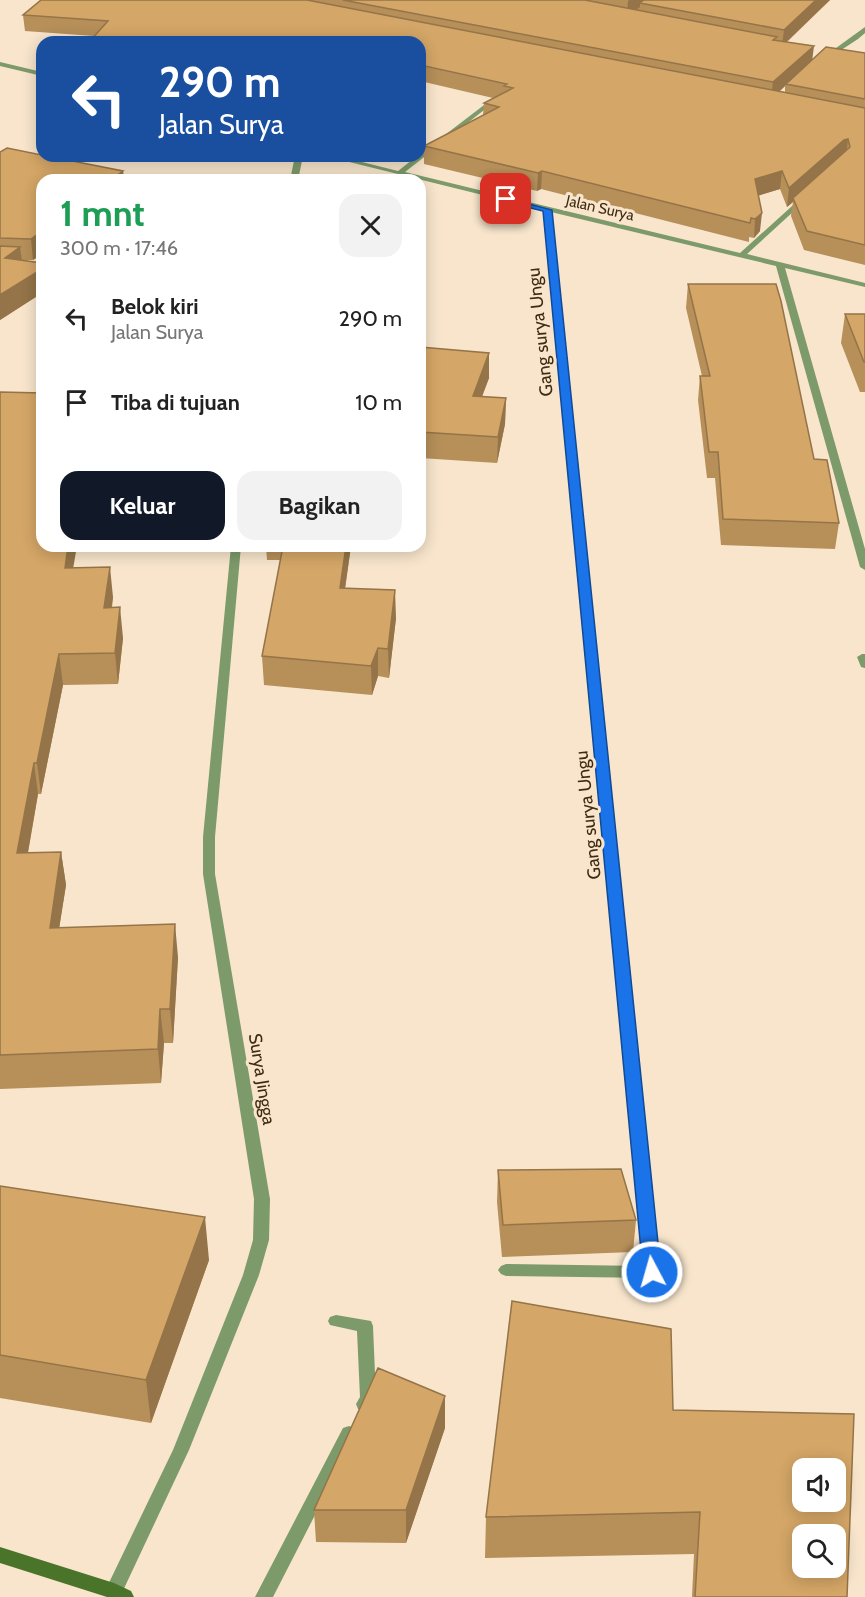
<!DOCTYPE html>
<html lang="id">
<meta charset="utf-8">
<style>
body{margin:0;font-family:Cabin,sans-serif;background:#f2f2f2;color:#222;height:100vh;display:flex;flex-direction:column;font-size:22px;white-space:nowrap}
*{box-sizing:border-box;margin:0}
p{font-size:20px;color:#767676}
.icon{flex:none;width:33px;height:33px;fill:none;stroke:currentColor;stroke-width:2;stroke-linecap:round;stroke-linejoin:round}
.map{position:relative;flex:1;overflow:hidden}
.details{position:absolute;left:36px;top:174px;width:390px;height:378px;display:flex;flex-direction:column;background:#fff;border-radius:18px;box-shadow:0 3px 15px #0003}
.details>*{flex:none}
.banner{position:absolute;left:36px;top:36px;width:390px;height:126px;border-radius:18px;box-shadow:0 3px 15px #0003;background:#1a4fa0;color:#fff;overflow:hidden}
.tools{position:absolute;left:792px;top:1458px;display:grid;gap:12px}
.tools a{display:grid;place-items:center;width:54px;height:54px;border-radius:12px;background:#fff;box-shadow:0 3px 15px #0003;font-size:30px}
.pin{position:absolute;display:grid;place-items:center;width:51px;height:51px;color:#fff;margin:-26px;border-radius:12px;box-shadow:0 3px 9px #0006}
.me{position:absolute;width:66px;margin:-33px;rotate:354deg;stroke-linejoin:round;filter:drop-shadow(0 0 4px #0008)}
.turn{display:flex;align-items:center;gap:21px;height:126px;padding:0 24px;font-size:27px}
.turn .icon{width:78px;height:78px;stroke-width:2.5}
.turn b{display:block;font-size:42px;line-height:51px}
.round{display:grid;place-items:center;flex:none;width:63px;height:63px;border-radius:18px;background:#f2f2f2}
.summary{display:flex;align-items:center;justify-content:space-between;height:102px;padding:0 24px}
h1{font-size:36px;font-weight:800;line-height:45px;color:#1e9e55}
.cta{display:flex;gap:12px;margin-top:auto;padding:12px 24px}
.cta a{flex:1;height:69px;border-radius:18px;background:#111827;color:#fff;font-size:24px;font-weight:800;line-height:69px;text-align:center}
.cta a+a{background:#f2f2f2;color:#222}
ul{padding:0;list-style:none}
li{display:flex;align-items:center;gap:18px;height:84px;padding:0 24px}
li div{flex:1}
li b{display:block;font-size:22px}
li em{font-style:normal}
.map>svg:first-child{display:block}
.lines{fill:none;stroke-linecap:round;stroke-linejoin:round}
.street{fill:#7d9a6b;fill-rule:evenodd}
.secondary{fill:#497429;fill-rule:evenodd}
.wall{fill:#b68f59;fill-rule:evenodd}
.shaded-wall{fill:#947448}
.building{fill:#d4a667;stroke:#947448;stroke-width:1.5;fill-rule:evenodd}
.route{fill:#1a73e8;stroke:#114b97;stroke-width:1.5}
.labels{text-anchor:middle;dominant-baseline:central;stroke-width:6;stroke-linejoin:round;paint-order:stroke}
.far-street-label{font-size:15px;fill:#3e2c12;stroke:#f8e5cc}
.street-label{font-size:18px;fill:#3e2c12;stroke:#f8e5cc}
</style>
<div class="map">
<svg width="865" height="1597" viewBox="0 0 865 1597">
<rect width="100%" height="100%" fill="#f8e5cc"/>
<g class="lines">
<path class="street" d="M 865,27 L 865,33 L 858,39 L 829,58 L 825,58 L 825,56 Z
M 0,62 L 42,72 L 42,76 L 0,66 Z
M 488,102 L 493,103 L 405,172 L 740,253 L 802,197 L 806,199 L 805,201 L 747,254 L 865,283 L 865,287 L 785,268 L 865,549 L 865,570 L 860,567 L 776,266 L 551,212 L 660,1272 L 658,1276 L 652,1278 L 506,1276 L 501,1274 L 498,1270 L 501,1266 L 506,1264 L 644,1266 L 543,210 L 325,156 L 338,156 L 398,171 L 417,156 L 420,156 L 420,154 Z
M 295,156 L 303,156 L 298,180 L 290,180 Z
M 231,546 L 241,546 L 215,837 L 215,874 L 270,1199 L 269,1240 L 259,1275 L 189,1450 L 120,1597 L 108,1597 L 105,1591 L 173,1450 L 243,1275 L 253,1240 L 254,1199 L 203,874 L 203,837 Z
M 862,654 L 865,654 L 865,668 L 861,667 L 857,657 Z
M 336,1315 L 371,1321 L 373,1326 L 376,1398 L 370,1409 L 364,1411 L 358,1409 L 356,1404 L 360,1397 L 357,1331 L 330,1325 L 328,1321 L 330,1317 Z
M 349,1426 L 355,1428 L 357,1433 L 273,1597 L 255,1597 L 343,1428 Z"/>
<path class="secondary" d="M 0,1547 L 114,1583 L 131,1591 L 134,1597 L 107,1597 L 0,1563 Z"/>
</g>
<path class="wall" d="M 41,0 L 830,0 L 787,42 L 813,59 L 865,53 L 865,265 L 804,250 L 791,216 L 793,202 L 787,207 L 780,189 L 759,195 L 760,231 L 754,238 L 749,237 L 749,242 L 541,189 L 537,191 L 424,164 L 424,146 L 483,115 L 484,103 L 493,98 L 420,81 L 420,42 L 94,36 L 25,31 L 23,15 ZM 785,86 L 785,92 L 780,91 Z
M 0,152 L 123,171 L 124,180 L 42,180 L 42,254 L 33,260 L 22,260 L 42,263 L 42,293 L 0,320 Z
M 688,284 L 814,459 L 839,523 L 835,549 L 721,545 L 715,478 L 707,478 L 698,400 L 700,376 L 702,376 L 686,308 Z
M 845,314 L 865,314 L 865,392 L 860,392 L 841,343 Z
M 420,347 L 489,378 L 482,397 L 506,398 L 505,424 L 497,463 L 420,458 Z
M 0,392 L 73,568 L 113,597 L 112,608 L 123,638 L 118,684 L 63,685 L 41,794 L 38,794 L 28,853 L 61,852 L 66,885 L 59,928 L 178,957 L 173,1043 L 164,1043 L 161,1083 L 0,1089 Z
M 266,546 L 351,546 L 345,589 L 396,618 L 389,678 L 378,676 L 372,695 L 264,685 L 262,656 L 281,560 L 267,560 Z
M 498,1170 L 636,1220 L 633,1252 L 502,1257 L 497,1202 Z
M 0,1186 L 209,1260 L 151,1423 L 0,1398 Z
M 673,1410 L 847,1597 L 692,1597 L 694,1554 L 485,1558 L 486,1517 Z
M 445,1428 L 406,1543 L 316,1542 L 314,1510 Z"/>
<path class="shaded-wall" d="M 629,0 L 648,0 L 640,3 L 640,7 L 627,17 L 628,1 Z
M 816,0 L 830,0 L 782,46 L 784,30 Z
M 814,46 L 812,62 L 786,84 L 785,86 L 771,99 L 773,82 Z
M 848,139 L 846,157 L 793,198 L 793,202 L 787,207 L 789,188 L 844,140 Z
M 123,171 L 124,180 L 111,180 Z
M 542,171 L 541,189 L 537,191 L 538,173 Z
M 782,171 L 780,189 L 754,197 L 755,179 Z
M 762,213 L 760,231 L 754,238 L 755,219 Z
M 42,231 L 42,254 L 33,260 L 31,239 Z
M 20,247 L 23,268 L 5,258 Z
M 42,269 L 42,293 L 0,320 L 0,295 Z
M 489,353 L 489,378 L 472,422 L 473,396 Z
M 506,398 L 505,424 L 497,463 L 498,437 Z
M 68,546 L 77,546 L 68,598 L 65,568 Z
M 346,546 L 351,546 L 341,616 L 340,588 Z
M 110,567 L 113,597 L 107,638 L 104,608 Z
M 395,590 L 396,618 L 389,678 L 388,649 Z
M 120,607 L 123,638 L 118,684 L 115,653 Z
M 378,648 L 378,676 L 372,695 L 371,666 Z
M 59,654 L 63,685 L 41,794 L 37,763 Z
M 34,763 L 38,794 L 22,886 L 17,853 Z
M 61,852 L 66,885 L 54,961 L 50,928 Z
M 175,924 L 178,957 L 173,1043 L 170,1009 Z
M 160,1009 L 164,1043 L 161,1083 L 158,1049 Z
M 205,1217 L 209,1260 L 151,1423 L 146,1380 Z
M 445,1396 L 445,1428 L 406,1543 L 406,1510 Z"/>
<path class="building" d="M 41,0 L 307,0 L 865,108 L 865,245 L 807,231 L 793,198 L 850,147 L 848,139 L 844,140 L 789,188 L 782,171 L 755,179 L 762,213 L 755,219 L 751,218 L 750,223 L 542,171 L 538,173 L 424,146 L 499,107 L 484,103 L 513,88 L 504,86 L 507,84 L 420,65 L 420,42 L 89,42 L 108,21 L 23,15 Z
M 343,0 L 585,0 L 777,37 L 773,40 L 814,46 L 773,82 Z
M 644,0 L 816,0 L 784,30 L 640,3 Z
M 826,47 L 865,53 L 865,99 L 786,84 Z
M 7,148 L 42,155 L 42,156 L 47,156 L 123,171 L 111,180 L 42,180 L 42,231 L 31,239 L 0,238 L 0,152 Z
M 0,246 L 20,247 L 5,258 L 42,263 L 42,269 L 0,295 Z
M 688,284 L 776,284 L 781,301 L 814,459 L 827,460 L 839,523 L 723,519 L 718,452 L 709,452 L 700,376 L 710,376 Z
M 845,314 L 865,314 L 865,362 L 864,362 Z
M 420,347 L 489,353 L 473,396 L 506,398 L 498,437 L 420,432 Z
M 0,392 L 42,393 L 42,546 L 68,546 L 65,568 L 110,567 L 104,608 L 120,607 L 115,653 L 59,654 L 37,763 L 34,763 L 17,853 L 61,852 L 50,928 L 175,924 L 170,1009 L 160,1009 L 158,1049 L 0,1055 Z
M 283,546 L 346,546 L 340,588 L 395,590 L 388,649 L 378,648 L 371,666 L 262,656 Z
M 621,1169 L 636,1220 L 503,1225 L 498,1170 Z
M 0,1186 L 205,1217 L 146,1380 L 0,1355 Z
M 512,1301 L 671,1329 L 673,1410 L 854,1414 L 847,1597 L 695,1597 L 700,1512 L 486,1517 ZM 802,1468 L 836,1468 L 836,1502 L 802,1502 ZM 802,1534 L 836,1534 L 836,1568 L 802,1568 Z
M 378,1368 L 445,1396 L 406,1510 L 314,1510 Z"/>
<path class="route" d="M 502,197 L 552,210 L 661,1272 L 658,1276 L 652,1278 L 646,1276 L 643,1272 L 543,211 L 502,201 Z"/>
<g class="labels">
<g class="far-street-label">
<text transform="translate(600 208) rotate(13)">Jalan Surya</text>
</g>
<g class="street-label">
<text transform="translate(540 332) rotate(-96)">Gang surya Ungu</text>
<text transform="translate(588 815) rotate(-96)">Gang surya Ungu</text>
<text transform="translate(262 1079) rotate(81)">Surya Jingga</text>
</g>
</g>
</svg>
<div class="tools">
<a><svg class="icon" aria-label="sound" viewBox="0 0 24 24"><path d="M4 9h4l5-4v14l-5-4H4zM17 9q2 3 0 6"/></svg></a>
<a><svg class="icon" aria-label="search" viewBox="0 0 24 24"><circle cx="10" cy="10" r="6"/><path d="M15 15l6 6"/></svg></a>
</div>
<div class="pin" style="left:506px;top:199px;background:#d93025"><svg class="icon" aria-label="arrive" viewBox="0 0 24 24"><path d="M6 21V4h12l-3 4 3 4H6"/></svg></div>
<svg class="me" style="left:652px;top:1272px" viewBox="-20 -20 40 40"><circle r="17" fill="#1a73e8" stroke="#fff" stroke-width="3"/><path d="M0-11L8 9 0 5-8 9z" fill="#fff"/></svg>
<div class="banner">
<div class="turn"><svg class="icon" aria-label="left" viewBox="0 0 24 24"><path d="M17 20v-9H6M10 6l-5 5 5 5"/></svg><div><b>290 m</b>Jalan Surya</div></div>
</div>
<section class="details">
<div class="summary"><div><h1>1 mnt</h1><p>300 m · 17:46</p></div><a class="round"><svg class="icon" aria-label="close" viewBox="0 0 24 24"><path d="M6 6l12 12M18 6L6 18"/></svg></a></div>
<ul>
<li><svg class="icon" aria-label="left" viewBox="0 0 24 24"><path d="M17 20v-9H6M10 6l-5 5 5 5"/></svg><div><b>Belok kiri</b><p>Jalan Surya</p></div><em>290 m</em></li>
<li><svg class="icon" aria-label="arrive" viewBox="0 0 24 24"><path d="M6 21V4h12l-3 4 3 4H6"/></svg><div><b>Tiba di tujuan</b></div><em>10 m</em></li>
</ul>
<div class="cta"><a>Keluar</a><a>Bagikan</a></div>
</section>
</div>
